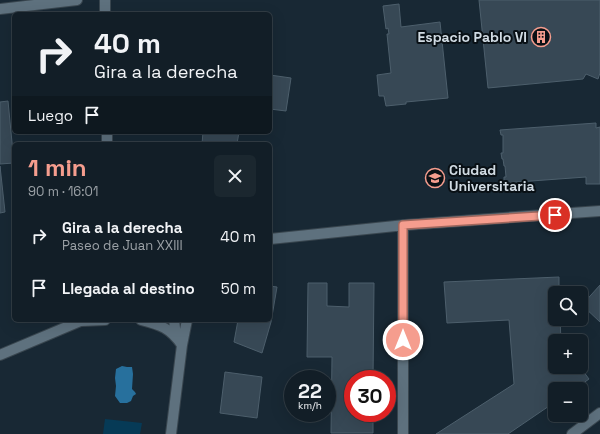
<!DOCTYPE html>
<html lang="es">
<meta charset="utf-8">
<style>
body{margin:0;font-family:"Space Grotesk",sans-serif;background:#1b272f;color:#f1f3f6;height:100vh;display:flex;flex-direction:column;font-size:15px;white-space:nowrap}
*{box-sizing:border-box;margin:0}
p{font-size:13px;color:#9ca2a7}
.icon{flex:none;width:22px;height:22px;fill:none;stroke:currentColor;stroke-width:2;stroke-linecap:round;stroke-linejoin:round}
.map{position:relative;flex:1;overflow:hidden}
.side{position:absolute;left:12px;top:142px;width:260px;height:180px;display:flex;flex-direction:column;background:#121e27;border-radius:6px;box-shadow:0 4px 16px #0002,0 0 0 1px #313c44}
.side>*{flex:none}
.guide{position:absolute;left:12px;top:12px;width:260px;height:122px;border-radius:6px;box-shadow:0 4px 16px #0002,0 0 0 1px #313c44;background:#121e27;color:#f1f3f6;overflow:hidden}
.buttons{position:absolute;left:548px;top:286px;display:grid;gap:8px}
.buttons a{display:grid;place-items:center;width:40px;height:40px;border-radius:6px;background:#121e27;box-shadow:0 4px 16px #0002,0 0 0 1px #313c44;font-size:20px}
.speed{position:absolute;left:284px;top:370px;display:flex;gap:8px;font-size:20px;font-weight:700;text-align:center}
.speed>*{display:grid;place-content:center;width:52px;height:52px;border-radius:50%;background:#121e27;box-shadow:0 4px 16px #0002,0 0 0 1px #313c44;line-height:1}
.speed small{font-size:10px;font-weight:400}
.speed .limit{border:6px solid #d22;background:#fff;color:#111}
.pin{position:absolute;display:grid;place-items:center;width:34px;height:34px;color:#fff;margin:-17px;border:2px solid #fff;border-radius:50%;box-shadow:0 1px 4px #0007}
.me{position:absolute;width:44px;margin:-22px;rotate:0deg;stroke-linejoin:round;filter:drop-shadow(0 0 3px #0008)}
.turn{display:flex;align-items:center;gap:14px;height:84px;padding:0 16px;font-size:18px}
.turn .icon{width:52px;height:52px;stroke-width:2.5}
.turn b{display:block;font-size:28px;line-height:34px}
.then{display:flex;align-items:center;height:38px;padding:0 16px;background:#0003;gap:8px;font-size:15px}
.round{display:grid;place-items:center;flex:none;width:42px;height:42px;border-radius:6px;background:#1b272f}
.head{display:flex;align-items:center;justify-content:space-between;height:68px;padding:0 16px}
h1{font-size:24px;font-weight:600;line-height:30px;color:#f59d8e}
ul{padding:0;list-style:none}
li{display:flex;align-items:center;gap:12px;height:52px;padding:0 16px}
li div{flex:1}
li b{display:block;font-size:15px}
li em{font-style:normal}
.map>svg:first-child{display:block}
.green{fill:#063a56}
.water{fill:#27709d}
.building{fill:#374855;stroke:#4d5f6c}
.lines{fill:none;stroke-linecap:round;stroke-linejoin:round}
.minor-casing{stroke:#39464f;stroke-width:12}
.minor{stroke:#5e717e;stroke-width:10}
.route-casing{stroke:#9f665c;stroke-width:10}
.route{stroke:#f59d8e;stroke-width:7}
.labels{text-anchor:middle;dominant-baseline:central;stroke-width:4;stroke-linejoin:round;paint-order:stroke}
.poi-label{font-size:14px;font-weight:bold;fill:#d1dbe3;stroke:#091015;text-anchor:end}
</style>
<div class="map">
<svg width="600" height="434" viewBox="0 0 600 434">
<rect width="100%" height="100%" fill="#182834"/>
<path class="green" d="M 105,419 L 142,423 L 140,434 L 103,434 Z"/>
<path class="water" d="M 122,366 L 127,367 L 132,367 L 133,374 L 132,389 L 135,392 L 136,394 L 133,396 L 131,401 L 127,403 L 120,403 L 115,396 L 116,386 L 115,378 L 116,369 Z"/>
<path class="building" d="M 479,0 L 600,0 L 600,73 L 598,79 L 586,74 L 583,79 L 488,88 Z
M 399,4 L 401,27 L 440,22 L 448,98 L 406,102 L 406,104 L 386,106 L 384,96 L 379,96 L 377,75 L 391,73 L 387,34 L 389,34 L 388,28 L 386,29 L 383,6 Z
M 270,75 L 291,78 L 286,111 L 270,109 Z
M 8,101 L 14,163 L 0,164 L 0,102 Z
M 596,123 L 596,128 L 600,127 L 600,184 L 586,184 L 586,177 L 504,183 L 504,177 L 506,177 L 505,166 L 504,166 L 503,159 L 502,159 L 501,153 L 503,153 L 503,135 L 501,135 L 500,130 Z
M 203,132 L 239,132 L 237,144 L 202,144 Z
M 0,166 L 5,212 L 0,213 Z
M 559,277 L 559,293 L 555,293 L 555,319 L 560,319 L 561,341 L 555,341 L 555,367 L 580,367 L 589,379 L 575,389 L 555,389 L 555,402 L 508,434 L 436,434 L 514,384 L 509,320 L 447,323 L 444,282 Z
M 308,283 L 327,283 L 327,306 L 349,307 L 349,283 L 374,283 L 373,379 L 353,379 L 353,413 L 373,413 L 373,433 L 331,433 L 332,357 L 307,357 Z
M 600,285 L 600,322 L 582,305 Z
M 270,286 L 277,287 L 271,322 L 262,353 L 234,342 L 238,320 L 270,320 Z
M 225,372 L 262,377 L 257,418 L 220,413 Z"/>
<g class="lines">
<defs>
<path id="minor" d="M 105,0 L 105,14
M 0,9 L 77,0
M 107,132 L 107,144
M 403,225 L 403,434
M 270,239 L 405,225 L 600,211
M 141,320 C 161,325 170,328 182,345
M 174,320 L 176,336
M 81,321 L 105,320
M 0,355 L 83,320
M 171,434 L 182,345 L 187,320
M 572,434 L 600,413"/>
</defs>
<use href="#minor" class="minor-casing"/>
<use href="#minor" class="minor"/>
</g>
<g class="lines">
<defs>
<path id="route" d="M 403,340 L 403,225 L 555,215"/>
</defs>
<use href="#route" class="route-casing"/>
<use href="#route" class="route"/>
</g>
<defs>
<symbol id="building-ring" viewBox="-11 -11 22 22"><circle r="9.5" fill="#091015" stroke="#f59d8e" stroke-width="1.5"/><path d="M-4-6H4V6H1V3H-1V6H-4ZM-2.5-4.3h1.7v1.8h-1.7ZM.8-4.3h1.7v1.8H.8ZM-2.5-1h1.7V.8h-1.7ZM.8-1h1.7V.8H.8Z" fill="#f59d8e"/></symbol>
<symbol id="university-ring" viewBox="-11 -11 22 22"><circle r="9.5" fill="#091015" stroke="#f59d8e" stroke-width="1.5"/><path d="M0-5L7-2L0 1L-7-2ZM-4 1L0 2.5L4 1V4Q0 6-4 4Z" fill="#f59d8e"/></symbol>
</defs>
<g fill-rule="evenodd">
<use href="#building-ring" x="530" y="26" width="22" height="22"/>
<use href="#university-ring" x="424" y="167" width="22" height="22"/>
</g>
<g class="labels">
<g class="poi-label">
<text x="527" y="37">Espacio Pablo VI</text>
<text x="449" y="170" text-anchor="start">Ciudad<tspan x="449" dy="16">Universitaria</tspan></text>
</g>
</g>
</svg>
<div class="buttons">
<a><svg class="icon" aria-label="search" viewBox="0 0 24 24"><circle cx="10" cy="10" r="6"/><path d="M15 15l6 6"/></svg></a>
<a>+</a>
<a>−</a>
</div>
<div class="speed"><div>22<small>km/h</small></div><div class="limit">30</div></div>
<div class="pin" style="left:555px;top:215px;background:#d93025"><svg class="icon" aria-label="arrive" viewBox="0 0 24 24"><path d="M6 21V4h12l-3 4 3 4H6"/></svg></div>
<svg class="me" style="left:403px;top:340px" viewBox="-20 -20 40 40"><circle r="17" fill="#f59d8e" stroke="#fff" stroke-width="3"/><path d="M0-11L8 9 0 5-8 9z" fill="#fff"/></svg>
<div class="guide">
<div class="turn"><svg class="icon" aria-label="right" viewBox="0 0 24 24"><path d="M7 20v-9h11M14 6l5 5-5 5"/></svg><div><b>40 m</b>Gira a la derecha</div></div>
<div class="then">Luego<svg class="icon" aria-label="arrive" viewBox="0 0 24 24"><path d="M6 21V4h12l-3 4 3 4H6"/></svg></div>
</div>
<section class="side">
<div class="head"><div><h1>1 min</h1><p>90 m · 16:01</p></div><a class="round"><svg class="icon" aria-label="close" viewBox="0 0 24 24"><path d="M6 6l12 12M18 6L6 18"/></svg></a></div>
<ul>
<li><svg class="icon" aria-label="right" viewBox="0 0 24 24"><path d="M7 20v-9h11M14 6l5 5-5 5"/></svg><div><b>Gira a la derecha</b><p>Paseo de Juan XXIII</p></div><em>40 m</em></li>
<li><svg class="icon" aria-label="arrive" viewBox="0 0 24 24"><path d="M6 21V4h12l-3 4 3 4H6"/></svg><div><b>Llegada al destino</b></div><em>50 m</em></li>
</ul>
</section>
</div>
